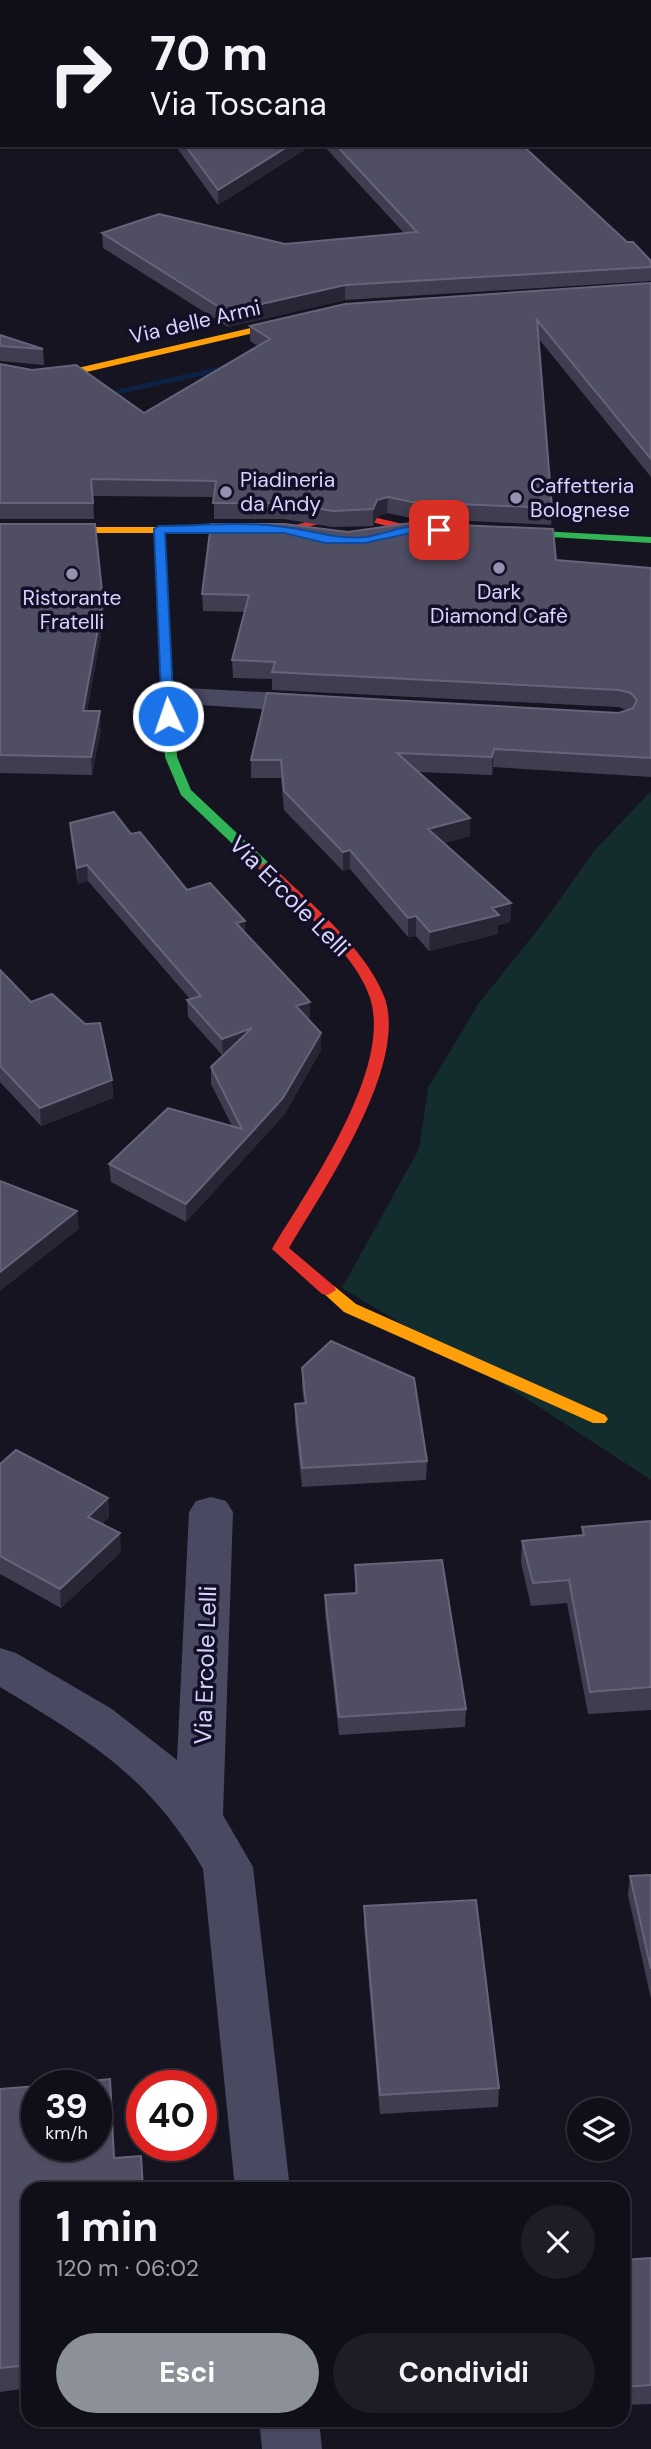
<!DOCTYPE html>
<html lang="it">
<meta charset="utf-8">
<style>
body{margin:0;font-family:"DM Sans",sans-serif;background:#1e1d26;color:#f1f3f6;height:100vh;display:flex;flex-direction:column;font-size:26px;white-space:nowrap}
*{box-sizing:border-box;margin:0}
p{font-size:23px;color:#9c9ca2}
.icon{flex:none;width:38px;height:38px;fill:none;stroke:currentColor;stroke-width:2;stroke-linecap:round;stroke-linejoin:round}
.map{position:relative;flex:1;overflow:hidden}
.drawer{position:absolute;left:21px;top:2182px;width:609px;height:245px;display:flex;flex-direction:column;background:#100f19;border-radius:21px;box-shadow:0 2px 5px #0004,0 0 0 2px #302f38}
.drawer>*{flex:none}
.top-card{position:absolute;left:0px;top:0px;width:651px;height:147px;box-shadow:0 2px 5px #0004,0 0 0 2px #302f38;background:#100f19;color:#f1f3f6;overflow:hidden}
.buttons{position:absolute;left:567px;top:2098px;display:grid;gap:14px}
.buttons a{display:grid;place-items:center;width:63px;height:63px;border-radius:50%;background:#100f19;box-shadow:0 2px 5px #0004,0 0 0 2px #302f38;font-size:35px}
.speed{position:absolute;left:21px;top:2070px;display:flex;gap:14px;font-size:35px;font-weight:700;text-align:center}
.speed>*{display:grid;place-content:center;width:91px;height:91px;border-radius:50%;background:#100f19;box-shadow:0 2px 5px #0004,0 0 0 2px #302f38;line-height:1}
.speed small{font-size:18px;font-weight:400}
.speed .limit{border:10px solid #d22;background:#fff;color:#111}
.pin{position:absolute;display:grid;place-items:center;width:60px;height:60px;color:#fff;margin:-30px;border-radius:14px;box-shadow:0 4px 10px #0006}
.me{position:absolute;width:77px;margin:-38px;rotate:357deg;stroke-linejoin:round;filter:drop-shadow(0 0 5px #0008)}
.turn{display:flex;align-items:center;gap:24px;height:147px;padding:0 35px;font-size:32px}
.turn .icon{width:91px;height:91px;stroke-width:2.5}
.turn b{display:block;font-size:49px;line-height:60px}
.round{display:grid;place-items:center;flex:none;width:74px;height:74px;border-radius:37px;background:#1e1d26}
.summary{display:flex;align-items:center;justify-content:space-between;height:119px;padding:0 35px}
h1{font-size:42px;font-weight:700;line-height:52px}
.action{display:flex;gap:14px;margin-top:auto;padding:14px 35px}
.action a{flex:1;height:80px;border-radius:42px;background:#8c9099;color:#fff;font-size:28px;font-weight:700;line-height:80px;text-align:center}
.action a+a{background:#1e1d26;color:#f1f3f6}
.map>svg:first-child{display:block}
.green{fill:#132c2d}
.lines{fill:none;stroke-linecap:round;stroke-linejoin:round}
.stream{fill:#0d2144;fill-rule:evenodd}
.street{fill:#4a4962;fill-rule:evenodd}
.fast{fill:#30b455;fill-rule:evenodd}
.slow{fill:#ff9f0a;fill-rule:evenodd}
.jam{fill:#e5322d;fill-rule:evenodd}
.wall{fill:#403d50}
.shaded-wall{fill:#282635}
.building{fill:#504e63;stroke:#66637b;stroke-width:2}
.route{fill:#1a73e8;stroke:#114b97;stroke-width:2}
.poi-dot{fill:#9591b1;stroke:#130f26;stroke-width:2.5}
.labels{text-anchor:middle;dominant-baseline:central;stroke-width:7;stroke-linejoin:round;paint-order:stroke}
.far-street-label{font-size:21px;fill:#d9d4ff;stroke:#130f26}
.far-poi-label{font-size:21px;fill:#d9d4ff;stroke:#130f26;text-anchor:start}
.street-label{font-size:24px;fill:#d9d4ff;stroke:#130f26}
</style>
<div class="map">
<svg width="651" height="2449" viewBox="0 0 651 2449">
<rect width="100%" height="100%" fill="#161421"/>
<path class="green" d="M 651,791 L 651,1480 L 530,1401 L 342,1288 L 419,1149 L 428,1088 L 479,1003 L 544,922 L 594,851 Z"/>
<g class="lines">
<path class="stream" d="M 239,362 L 243,363 L 243,367 L 92,400 L 86,397 Z"/>
<path class="street" d="M 167,687 L 319,695 L 329,698 L 334,704 L 329,710 L 319,713 L 157,702 L 152,696 L 157,690 Z
M 211,1497 L 226,1501 L 233,1512 L 223,1815 L 253,1867 L 290,2189 L 235,2189 L 203,1869 C 150,1776 89,1741 0,1687 L 0,1648 L 16,1653 L 112,1709 L 177,1760 L 189,1512 L 196,1501 Z
M 259,2420 L 319,2420 L 322,2449 L 262,2449 Z"/>
<path class="fast" d="M 159,526 L 164,529 L 177,757 L 191,790 L 270,864 L 270,870 L 260,870 L 181,795 L 165,757 L 154,529 Z
M 503,529 L 651,537 L 651,543 L 499,534 L 499,530 Z"/>
<path class="slow" d="M 302,316 L 307,319 L 305,321 L 82,373 L 33,379 L 0,373 L 0,367 L 33,373 L 82,367 Z
M 0,527 L 261,527 L 266,530 L 261,533 L 0,533 Z
M 328,1285 L 334,1286 L 356,1304 L 605,1415 L 608,1419 L 605,1423 L 593,1423 L 344,1312 L 320,1290 Z"/>
<path class="jam" d="M 330,515 L 365,515 L 411,526 L 446,527 L 451,530 C 433,543 387,524 365,521 C 337,518 311,526 284,533 L 279,530 Z
M 265,863 L 270,864 C 306,899 366,949 384,996 C 410,1064 323,1190 289,1248 L 334,1286 L 336,1290 L 328,1295 L 322,1294 L 272,1249 C 308,1189 393,1069 370,998 C 357,954 293,902 260,870 L 258,867 Z"/>
</g>
<path class="wall" d="M 104,0 L 651,0 L 651,71 L 649,71 L 649,2 L 107,2 Z
M 175,145 L 312,145 L 218,205 Z
M 323,145 L 522,145 L 627,242 L 651,261 L 651,282 L 651,281 L 345,300 L 228,327 L 103,248 L 102,233 L 285,244 L 404,233 Z
M 651,283 L 651,477 L 538,338 L 552,508 L 551,525 L 411,518 L 387,513 L 377,517 L 373,526 L 333,527 L 284,519 L 214,519 L 214,497 L 93,496 L 94,519 L 0,519 L 0,364 L 144,413 L 258,346 L 250,341 L 250,326 Z
M 0,335 L 43,349 L 44,365 L 0,361 Z
M 0,524 L 103,601 L 104,618 L 87,711 L 101,729 L 92,775 L 0,773 Z
M 556,560 L 651,568 L 651,777 L 493,767 L 492,775 L 418,772 L 470,836 L 444,843 L 511,903 L 510,922 L 498,925 L 498,934 L 429,951 L 416,936 L 408,937 L 350,869 L 343,871 L 284,810 L 281,778 L 251,778 L 251,760 L 619,713 L 628,710 L 618,707 L 272,690 L 272,679 L 233,678 L 232,660 L 245,612 L 203,611 L 202,594 Z
M 70,823 L 131,834 L 187,890 L 245,921 L 245,932 L 310,1002 L 310,1018 L 308,1019 L 321,1050 L 284,1115 L 186,1222 L 111,1182 L 109,1164 L 232,1126 L 211,1084 L 211,1067 L 223,1056 L 188,1017 L 187,1000 L 190,999 L 88,881 L 78,884 L 71,839 Z
M 0,970 L 31,1002 L 112,1080 L 113,1098 L 41,1126 L 0,1082 Z
M 302,1368 L 427,1461 L 426,1480 L 302,1487 L 295,1422 L 295,1404 L 304,1403 L 302,1387 Z
M 0,1464 L 108,1498 L 109,1517 L 102,1524 L 121,1552 L 61,1608 L 0,1574 Z
M 651,1521 L 651,1710 L 588,1714 L 567,1603 L 531,1606 L 521,1563 L 522,1541 L 582,1536 L 582,1527 Z
M 355,1565 L 466,1709 L 465,1727 L 339,1735 L 325,1613 L 325,1595 L 355,1593 Z
M 651,1875 L 651,1999 L 628,1895 L 630,1876 Z
M 364,1906 L 499,2088 L 498,2107 L 380,2114 L 364,1925 Z
M 110,2079 L 112,2103 L 28,2189 L 28,2388 L 0,2392 L 0,2089 Z
M 651,2258 L 651,2404 L 623,2405 L 623,2260 Z"/>
<path class="shaded-wall" d="M 651,58 L 651,71 L 649,71 L 649,59 Z
M 290,145 L 312,145 L 218,205 L 218,190 Z
M 345,285 L 345,300 L 228,327 L 227,312 Z
M 388,497 L 387,513 L 377,517 L 373,526 L 373,509 L 377,500 Z
M 103,601 L 104,618 L 84,729 L 83,711 Z
M 100,711 L 101,729 L 92,775 L 91,757 Z
M 494,749 L 493,767 L 492,775 L 492,757 Z
M 470,818 L 470,836 L 428,848 L 428,829 Z
M 350,850 L 350,869 L 343,871 L 343,852 Z
M 87,865 L 88,881 L 78,884 L 77,868 Z
M 511,903 L 510,922 L 498,925 L 498,934 L 429,951 L 430,932 L 492,908 Z
M 416,916 L 416,936 L 408,937 L 408,918 Z
M 245,921 L 245,937 L 236,923 Z
M 310,1002 L 310,1018 L 296,1023 L 296,1006 Z
M 252,1028 L 223,1056 L 222,1039 Z
M 321,1033 L 321,1050 L 284,1115 L 186,1222 L 186,1204 Z
M 112,1080 L 113,1098 L 41,1126 L 40,1108 Z
M 77,1211 L 79,1229 L 0,1291 L 0,1272 Z
M 108,1498 L 109,1517 L 90,1536 L 88,1517 Z
M 120,1533 L 121,1552 L 61,1608 L 60,1589 Z"/>
<path class="building" d="M 119,0 L 651,0 L 651,58 L 649,59 L 649,2 L 121,2 Z
M 185,145 L 290,145 L 218,190 Z
M 336,145 L 522,145 L 627,242 L 633,242 L 651,261 L 651,267 L 345,285 L 227,312 L 102,233 L 159,214 L 285,244 L 417,232 Z
M 651,283 L 651,459 L 537,320 L 552,508 L 412,502 L 388,497 L 377,500 L 373,509 L 333,511 L 284,503 L 213,503 L 216,481 L 91,479 L 93,503 L 0,503 L 0,364 L 32,370 L 76,365 L 144,413 L 270,339 L 250,326 L 345,304 Z
M 0,335 L 43,349 L 0,346 Z
M 411,523 L 553,529 L 556,560 L 651,568 L 651,758 L 494,749 L 492,757 L 397,753 L 470,818 L 428,829 L 511,903 L 492,908 L 499,915 L 430,932 L 416,916 L 408,918 L 350,850 L 343,852 L 284,791 L 281,760 L 251,760 L 267,693 L 619,713 L 633,708 L 637,700 L 631,693 L 619,690 L 272,672 L 275,662 L 232,660 L 249,595 L 202,594 L 211,524 L 284,524 L 348,532 Z
M 0,524 L 95,524 L 103,601 L 83,711 L 100,711 L 91,757 L 0,755 Z
M 114,812 L 131,834 L 140,832 L 187,890 L 210,883 L 245,921 L 236,923 L 310,1002 L 296,1006 L 321,1033 L 283,1098 L 186,1204 L 109,1164 L 168,1108 L 242,1129 L 211,1067 L 252,1028 L 222,1039 L 187,1000 L 201,996 L 87,865 L 77,868 L 70,823 Z
M 0,970 L 31,1002 L 52,994 L 85,1024 L 100,1023 L 112,1080 L 40,1108 L 0,1066 Z
M 0,1181 L 77,1211 L 0,1272 Z
M 331,1341 L 414,1378 L 427,1461 L 302,1468 L 295,1404 L 306,1403 L 302,1368 Z
M 16,1450 L 108,1498 L 88,1517 L 120,1533 L 60,1589 L 0,1556 L 0,1464 Z
M 651,1521 L 651,1687 L 590,1692 L 569,1580 L 533,1583 L 522,1541 L 584,1535 L 582,1527 Z
M 442,1560 L 466,1709 L 339,1717 L 325,1595 L 357,1593 L 355,1565 Z
M 651,1875 L 651,1969 L 630,1876 Z
M 476,1900 L 499,2088 L 380,2095 L 364,1906 Z
M 110,2079 L 114,2158 L 141,2156 L 143,2189 L 28,2189 L 28,2365 L 0,2368 L 0,2089 L 37,2086 L 37,2146 L 96,2146 L 96,2086 L 38,2086 Z
M 651,2258 L 651,2385 L 623,2387 L 623,2260 Z"/>
<path class="route" d="M 159,526 C 200,526 244,521 284,527 C 312,530 336,540 365,537 C 388,534 424,516 444,530 L 439,534 L 411,533 L 365,543 L 325,543 L 284,533 L 165,533 L 174,716 L 168,720 L 162,716 L 154,529 Z"/>
<g class="poi-dot">
<circle cx="226" cy="492" r="7"/>
<circle cx="516" cy="498" r="7"/>
<circle cx="499" cy="568" r="7"/>
<circle cx="72" cy="574" r="7"/>
</g>
<g class="labels">
<g class="far-street-label">
<text transform="translate(195 322) rotate(-13)">Via delle Armi</text>
</g>
<g class="far-poi-label">
<text x="240" y="480">Piadineria<tspan x="240" dy="24">da Andy</tspan></text>
<text x="530" y="486">Caffetteria<tspan x="530" dy="24">Bolognese</tspan></text>
<text x="499" y="592" text-anchor="middle">Dark<tspan x="499" dy="24">Diamond Cafè</tspan></text>
<text x="72" y="598" text-anchor="middle">Ristorante<tspan x="72" dy="24">Fratelli</tspan></text>
</g>
<g class="street-label">
<text transform="translate(290 896) rotate(45)">Via Ercole Lelli</text>
<text transform="translate(205 1665) rotate(-88)">Via Ercole Lelli</text>
</g>
</g>
</svg>
<div class="buttons">
<a><svg class="icon" aria-label="layers" viewBox="0 0 24 24"><path d="M12 4l9 5-9 5-9-5zM3 14l9 5 9-5"/></svg></a>
</div>
<div class="speed"><div>39<small>km/h</small></div><div class="limit">40</div></div>
<div class="pin" style="left:439px;top:530px;background:#d93025"><svg class="icon" aria-label="arrive" viewBox="0 0 24 24"><path d="M6 21V4h12l-3 4 3 4H6"/></svg></div>
<svg class="me" style="left:168px;top:716px" viewBox="-20 -20 40 40"><circle r="17" fill="#1a73e8" stroke="#fff" stroke-width="3"/><path d="M0-11L8 9 0 5-8 9z" fill="#fff"/></svg>
<div class="top-card">
<div class="turn"><svg class="icon" aria-label="right" viewBox="0 0 24 24"><path d="M7 20v-9h11M14 6l5 5-5 5"/></svg><div><b>70 m</b>Via Toscana</div></div>
</div>
<section class="drawer">
<div class="summary"><div><h1>1 min</h1><p>120 m · 06:02</p></div><a class="round"><svg class="icon" aria-label="close" viewBox="0 0 24 24"><path d="M6 6l12 12M18 6L6 18"/></svg></a></div>
<div class="action"><a>Esci</a><a>Condividi</a></div>
</section>
</div>
